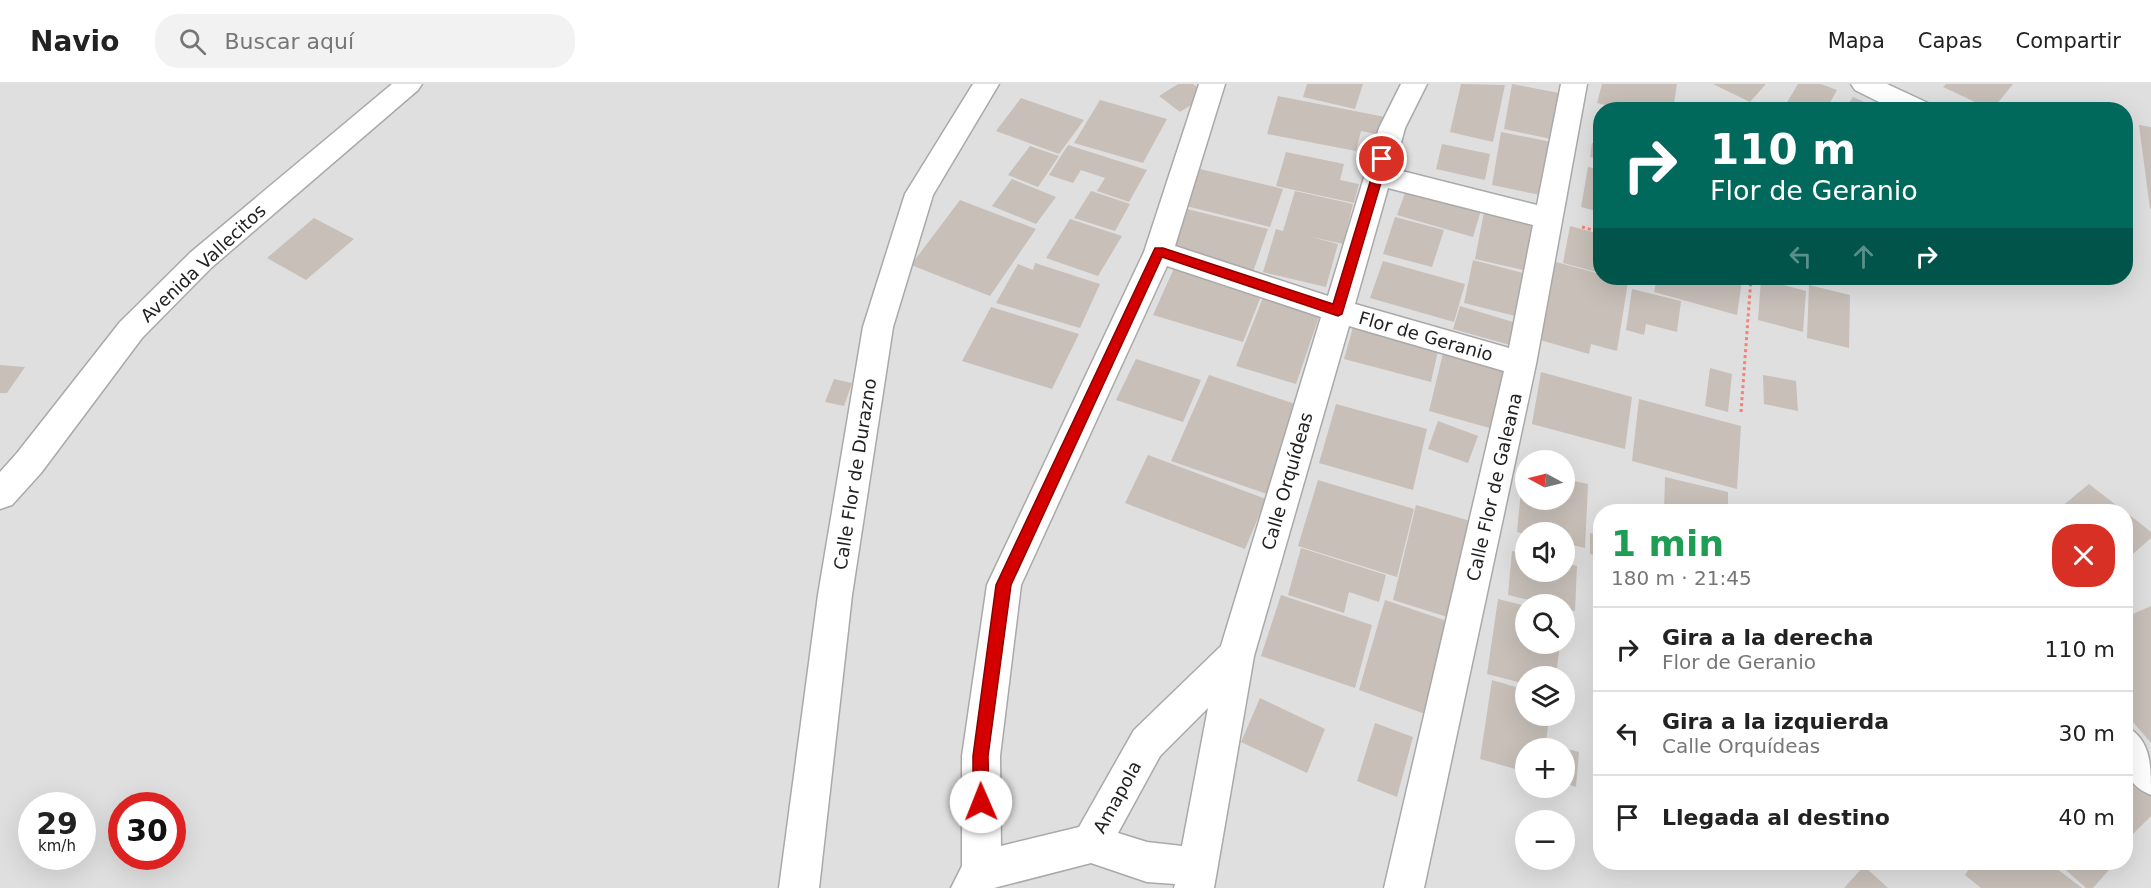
<!DOCTYPE html>
<html lang="es">
<meta charset="utf-8">
<style>
body{margin:0;font-family:"DejaVu Sans",sans-serif;background:#f2f2f2;color:#222;height:100vh;display:flex;flex-direction:column;font-size:22px;white-space:nowrap}
*{box-sizing:border-box;margin:0}
p{font-size:20px;color:#767676}
.icon{flex:none;width:33px;height:33px;fill:none;stroke:currentColor;stroke-width:2;stroke-linecap:round;stroke-linejoin:round}
.map{position:relative;flex:1;overflow:hidden}
.side{position:absolute;left:1593px;top:420px;width:540px;height:366px;display:flex;flex-direction:column;background:#fff;border-radius:24px;box-shadow:0 6px 24px #0002}
.side>*{flex:none}
.hud{position:absolute;left:1593px;top:18px;width:540px;height:183px;border-radius:24px;box-shadow:0 6px 24px #0002;background:#00695c;color:#fff;overflow:hidden}
.needle{width:39px;rotate:277deg}
.fabs{position:absolute;left:1515px;top:366px;display:grid;gap:12px}
.fabs a{display:grid;place-items:center;width:60px;height:60px;border-radius:50%;background:#fff;box-shadow:0 6px 24px #0002;font-size:30px}
.speed{position:absolute;left:18px;top:708px;display:flex;gap:12px;font-size:30px;font-weight:700;text-align:center}
.speed>*{display:grid;place-content:center;width:78px;height:78px;border-radius:50%;background:#fff;box-shadow:0 6px 24px #0002;line-height:1}
.speed small{font-size:15px;font-weight:400}
.speed .limit{border:9px solid #d22;background:#fff;color:#111}
.pin{position:absolute;display:grid;place-items:center;width:51px;height:51px;color:#fff;margin:-26px;border:3px solid #fff;border-radius:50%;box-shadow:0 2px 6px #0007}
.me{position:absolute;width:66px;margin:-33px;rotate:359deg;stroke-linejoin:round;filter:drop-shadow(0 0 4px #0008)}
.turn{display:flex;align-items:center;gap:21px;height:126px;padding:0 18px;font-size:27px}
.turn .icon{width:78px;height:78px;stroke-width:2.5}
.turn b{display:block;font-size:42px;line-height:51px}
.lanes{display:flex;align-items:center;height:57px;padding:0 18px;background:#0003;justify-content:center;gap:30px;direction:ltr}
.lanes .off{opacity:.35}
.round{display:grid;place-items:center;flex:none;width:63px;height:63px;border-radius:24px;background:#f2f2f2}
.headline{display:flex;align-items:center;justify-content:space-between;height:102px;padding:0 18px}
h1{font-size:36px;font-weight:700;line-height:45px;color:#1e9e55}
ul{padding:0;list-style:none}
li{display:flex;align-items:center;gap:18px;height:84px;padding:0 18px;border-top:2px solid #e0e0e0}
li div{flex:1}
li b{display:block;font-size:22px}
li em{font-style:normal}
header{display:flex;align-items:center;gap:36px;box-sizing:border-box;height:84px;padding:0 30px;background:#fff;border-bottom:2px solid #e0e0e0}
header strong{font-size:28px}
nav{display:flex;gap:33px;margin-inline-start:auto;font-size:21px}
.search{width:420px;height:54px;background:#f2f2f2;display:flex;align-items:center;gap:15px;box-sizing:border-box;padding:0 21px;border-radius:24px;color:#767676;font-size:22px}
.map>svg:first-child{display:block}
.residential{fill:#e0dfdf;fill-rule:evenodd}
.building{fill:#c7bfb8}
.lines{fill:none;stroke-linecap:round;stroke-linejoin:round}
.street-casing{stroke:#a9a9a9;stroke-width:3}
.path{stroke:#fa8072;stroke-width:3;stroke-dasharray:3 3;stroke-linecap:butt}
.street{fill:#fff;fill-rule:evenodd}
.route{fill:#d40000;stroke:#8a0000;stroke-width:1.5}
.labels{text-anchor:middle;dominant-baseline:central;stroke-width:4.5;stroke-linejoin:round;paint-order:stroke}
.street-label{font-size:18px;fill:#222;stroke:#fff}
</style>
<header>
<strong>Navio</strong>
<div class="search"><svg class="icon" aria-label="search" viewBox="0 0 24 24"><circle cx="10" cy="10" r="6"/><path d="M15 15l6 6"/></svg>Buscar aquí</div>
<nav><a>Mapa</a><a>Capas</a><a>Compartir</a></nav>
</header>
<div class="map">
<svg width="2151" height="804" viewBox="0 0 2151 804">
<rect width="100%" height="100%" fill="#f2efe9"/>
<path class="residential" d="M 0,0 L 2151,0 L 2151,804 L 0,804 ZM 1600,26 L 2126,26 L 2126,194 L 1600,194 ZM 1526,376 L 1564,376 L 1564,416 L 1526,416 ZM 1600,428 L 2126,428 L 2126,778 L 1600,778 ZM 1526,448 L 1564,448 L 1564,488 L 1526,488 ZM 1526,520 L 1564,520 L 1564,560 L 1526,560 ZM 1526,592 L 1564,592 L 1564,632 L 1526,632 ZM 1526,664 L 1564,664 L 1564,704 L 1526,704 ZM 32,722 L 82,722 L 82,772 L 32,772 ZM 122,722 L 172,722 L 172,772 L 122,772 ZM 1526,736 L 1564,736 L 1564,776 L 1526,776 Z"/>
<path class="building" d="M 1178,0 L 1193,0 L 1207,11 L 1180,28 L 1159,12 Z
M 1307,0 L 1363,0 L 1355,25 L 1303,13 Z
M 1461,0 L 1505,1 L 1493,58 L 1450,48 Z
M 1512,0 L 1564,10 L 1556,56 L 1504,45 Z
M 1602,0 L 1677,0 L 1673,26 L 1624,26 L 1597,19 Z
M 1713,0 L 1766,0 L 1750,18 Z
M 1798,0 L 1821,0 L 1837,6 L 1826,26 L 1799,26 L 1786,20 Z
M 1946,0 L 2013,0 L 1992,26 L 1943,3 Z
M 1278,12 L 1385,33 L 1381,51 L 1361,47 L 1356,67 L 1267,50 Z
M 1853,13 L 1882,26 L 1844,26 Z
M 1021,14 L 1084,36 L 1059,70 L 996,47 Z
M 1100,16 L 1167,35 L 1143,79 L 1074,59 Z
M 1600,28 L 1600,56 L 1594,54 Z
M 2139,41 L 2151,43 L 2151,124 L 2150,125 Z
M 1501,48 L 1552,58 L 1545,112 L 1492,101 Z
M 1592,59 L 1600,60 L 1600,75 L 1590,73 Z
M 1442,60 L 1490,70 L 1485,96 L 1436,85 Z
M 1068,61 L 1147,86 L 1129,118 L 1097,107 L 1105,94 L 1081,86 L 1073,99 L 1049,91 Z
M 1030,62 L 1059,72 L 1038,103 L 1008,91 Z
M 1286,68 L 1344,80 L 1340,96 L 1359,100 L 1354,119 L 1276,102 Z
M 1588,83 L 1600,85 L 1600,128 L 1581,123 Z
M 1196,84 L 1283,105 L 1270,143 L 1182,121 Z
M 1012,95 L 1056,113 L 1036,140 L 992,122 Z
M 1406,106 L 1481,126 L 1473,153 L 1397,131 Z
M 1091,107 L 1130,120 L 1115,147 L 1074,134 Z
M 1295,107 L 1353,120 L 1343,160 L 1308,152 L 1338,160 L 1326,203 L 1263,188 L 1276,145 L 1283,147 Z
M 960,116 L 1036,145 L 990,212 L 911,181 Z
M 1485,123 L 1540,136 L 1531,188 L 1475,175 Z
M 1183,124 L 1268,145 L 1252,191 L 1165,168 Z
M 1395,133 L 1444,146 L 1432,183 L 1383,170 Z
M 314,134 L 354,155 L 306,196 L 267,174 Z
M 1070,135 L 1122,152 L 1098,192 L 1046,174 Z
M 1570,142 L 1600,150 L 1600,189 L 1563,179 Z
M 1473,176 L 1527,190 L 1519,233 L 1464,219 Z
M 1383,177 L 1465,200 L 1454,238 L 1370,214 Z
M 1556,178 L 1600,190 L 1600,194 L 1613,194 L 1628,198 L 1617,267 L 1591,260 L 1589,270 L 1540,256 Z
M 1035,179 L 1100,200 L 1080,244 L 996,219 L 1018,180 L 1033,186 Z
M 1175,182 L 1263,207 L 1243,258 L 1153,231 Z
M 1657,194 L 1732,194 L 1742,196 L 1737,231 L 1654,208 Z
M 1761,195 L 1806,207 L 1803,248 L 1758,236 Z
M 1809,201 L 1850,211 L 1849,264 L 1807,254 Z
M 1632,205 L 1681,217 L 1677,248 L 1646,240 L 1644,251 L 1626,246 Z
M 1264,211 L 1321,227 L 1296,300 L 1236,282 Z
M 1460,222 L 1523,241 L 1517,263 L 1453,245 Z
M 991,223 L 1079,250 L 1052,305 L 962,277 Z
M 1355,236 L 1440,258 L 1431,298 L 1344,275 Z
M 1445,261 L 1506,278 L 1493,345 L 1429,327 Z
M 1136,275 L 1201,296 L 1183,338 L 1116,316 Z
M 0,281 L 25,283 L 7,309 L 0,309 Z
M 1710,284 L 1732,290 L 1728,328 L 1705,322 Z
M 1541,288 L 1632,313 L 1625,365 L 1532,340 Z
M 1209,291 L 1301,322 L 1267,410 L 1171,377 Z
M 1763,291 L 1796,297 L 1798,327 L 1764,320 Z
M 834,295 L 852,299 L 844,322 L 825,318 Z
M 1639,315 L 1741,342 L 1737,405 L 1632,377 Z
M 1336,320 L 1427,345 L 1413,406 L 1319,379 Z
M 1438,337 L 1478,352 L 1468,379 L 1428,365 Z
M 1148,371 L 1266,415 L 1245,465 L 1125,419 Z
M 1523,386 L 1526,386 L 1526,416 L 1564,416 L 1564,395 L 1588,400 L 1585,464 L 1564,459 L 1564,448 L 1526,450 L 1517,448 Z
M 1665,393 L 1728,408 L 1728,428 L 1664,427 Z
M 1318,396 L 1414,425 L 1397,493 L 1298,462 Z
M 2089,400 L 2125,428 L 2055,428 Z
M 1416,421 L 1477,439 L 1457,536 L 1393,516 Z
M 2126,428 L 2151,448 L 2151,454 L 2126,476 Z
M 1590,449 L 1600,451 L 1600,472 L 1590,470 Z
M 1301,464 L 1386,491 L 1379,518 L 1349,508 L 1344,529 L 1288,511 Z
M 1512,467 L 1526,470 L 1526,488 L 1564,488 L 1564,479 L 1577,482 L 1575,527 L 1564,525 L 1564,520 L 1546,520 L 1508,511 Z
M 1281,511 L 1372,541 L 1355,604 L 1261,572 Z
M 1498,515 L 1526,522 L 1526,560 L 1560,560 L 1556,592 L 1526,592 L 1526,600 L 1487,590 Z
M 1385,516 L 1459,541 L 1436,634 L 1359,606 Z
M 2151,522 L 2151,659 L 2126,630 L 2126,533 Z
M 1599,570 L 1600,570 L 1600,618 L 1597,617 Z
M 1492,596 L 1526,606 L 1526,632 L 1549,632 L 1546,659 L 1563,664 L 1526,664 L 1526,688 L 1480,675 Z
M 1260,614 L 1325,645 L 1307,689 L 1241,658 Z
M 1598,618 L 1600,619 L 1600,721 L 1594,720 Z
M 1375,639 L 1413,653 L 1397,713 L 1357,697 Z
M 1564,664 L 1579,668 L 1576,703 L 1564,699 Z
M 2126,683 L 2151,705 L 2151,732 L 2126,757 Z
M 1973,778 L 2048,778 L 2082,804 L 1981,804 L 1965,791 Z
M 2057,778 L 2116,778 L 2093,804 L 2086,804 Z
M 1864,782 L 1888,804 L 1844,804 Z"/>
<g class="lines">
<defs>
<path id="street" d="M 392,0 L 422,0 L 418,6 L 211,184 L 142,254 L 41,389 L 12,421 L 0,425 L 0,388 L 17,369 L 120,238 L 191,168 Z
M 973,0 L 999,0 L 933,111 L 893,243 L 852,511 L 819,804 L 779,804 L 818,511 L 863,243 L 905,110 Z
M 1199,0 L 1225,0 L 1175,162 L 1328,212 L 1379,44 L 1401,0 L 1427,0 L 1405,44 L 1394,85 L 1537,121 L 1561,0 L 1587,0 L 1536,280 L 1424,804 L 1384,804 L 1504,287 L 1349,242 L 1254,572 L 1214,804 L 1174,804 L 1175,800 L 1147,798 L 1091,779 L 994,804 L 951,804 L 962,782 L 962,672 L 987,501 L 1144,168 ZM 1388,104 L 1533,141 L 1509,264 L 1355,220 ZM 1167,182 L 1321,233 L 1221,562 L 1134,646 L 1079,743 L 1001,762 L 1000,672 L 1021,501 ZM 1208,624 L 1182,762 L 1147,758 L 1118,749 L 1160,672 Z
M 1851,0 L 1887,0 L 1928,19 L 1932,26 L 1895,26 L 1855,6 Z
M 2126,642 C 2151,656 2151,680 2151,711 C 2119,698 2123,672 2126,642 Z"/>
</defs>
<use href="#street" class="street-casing"/>
<path class="path" d="M 1582,143 L 1600,148
M 1741,328 L 1751,194"/>
<use href="#street" class="street"/>
</g>
<path class="route" d="M 1382,71 L 1388,75 L 1342,230 L 1338,232 L 1162,173 L 1011,501 L 988,672 L 989,718 L 987,723 L 981,726 L 976,723 L 973,718 L 973,672 L 996,501 L 1155,164 L 1163,164 L 1333,220 L 1377,75 Z"/>
<g class="labels">
<g class="street-label">
<text transform="translate(203 179) rotate(-43)">Avenida Vallecitos</text>
<text transform="translate(1426 252) rotate(16)">Flor de Geranio</text>
<text transform="translate(855 390) rotate(-81)">Calle Flor de Durazno</text>
<text transform="translate(1287 397) rotate(-74)">Calle Orquídeas</text>
<text transform="translate(1494 403) rotate(-77)">Calle Flor de Galeana</text>
<text transform="translate(1117 713) rotate(-61)">Amapola</text>
</g>
</g>
</svg>
<div class="fabs">
<a><svg class="needle" viewBox="-14 -14 28 28"><path d="M0-13l5 13h-10z" fill="#e53935"/><path d="M0 13l5-13h-10z" fill="#767676"/></svg></a>
<a><svg class="icon" aria-label="sound" viewBox="0 0 24 24"><path d="M4 9h4l5-4v14l-5-4H4zM17 9q2 3 0 6"/></svg></a>
<a><svg class="icon" aria-label="search" viewBox="0 0 24 24"><circle cx="10" cy="10" r="6"/><path d="M15 15l6 6"/></svg></a>
<a><svg class="icon" aria-label="layers" viewBox="0 0 24 24"><path d="M12 4l9 5-9 5-9-5zM3 14l9 5 9-5"/></svg></a>
<a>+</a>
<a>−</a>
</div>
<div class="speed"><div>29<small>km/h</small></div><div class="limit">30</div></div>
<div class="pin" style="left:1382px;top:75px;background:#d93025"><svg class="icon" aria-label="arrive" viewBox="0 0 24 24"><path d="M6 21V4h12l-3 4 3 4H6"/></svg></div>
<svg class="me" style="left:981px;top:718px" viewBox="-20 -20 40 40"><circle r="19" fill="#fff"/><path d="M0-13L10 11 0 6-10 11z" fill="#d40000"/></svg>
<div class="hud">
<div class="turn"><svg class="icon" aria-label="right" viewBox="0 0 24 24"><path d="M7 20v-9h11M14 6l5 5-5 5"/></svg><div><b>110 m</b>Flor de Geranio</div></div>
<div class="lanes"><svg class="icon off" aria-label="left" viewBox="0 0 24 24"><path d="M17 20v-9H6M10 6l-5 5 5 5"/></svg><svg class="icon off" aria-label="ahead" viewBox="0 0 24 24"><path d="M12 20V5M6 11l6-6 6 6"/></svg><svg class="icon" aria-label="right" viewBox="0 0 24 24"><path d="M7 20v-9h11M14 6l5 5-5 5"/></svg></div>
</div>
<section class="side">
<div class="headline"><div><h1>1 min</h1><p>180 m · 21:45</p></div><a class="round" style="background:#d93025;color:#fff"><svg class="icon" aria-label="close" viewBox="0 0 24 24"><path d="M6 6l12 12M18 6L6 18"/></svg></a></div>
<ul>
<li><svg class="icon" aria-label="right" viewBox="0 0 24 24"><path d="M7 20v-9h11M14 6l5 5-5 5"/></svg><div><b>Gira a la derecha</b><p>Flor de Geranio</p></div><em>110 m</em></li>
<li><svg class="icon" aria-label="left" viewBox="0 0 24 24"><path d="M17 20v-9H6M10 6l-5 5 5 5"/></svg><div><b>Gira a la izquierda</b><p>Calle Orquídeas</p></div><em>30 m</em></li>
<li><svg class="icon" aria-label="arrive" viewBox="0 0 24 24"><path d="M6 21V4h12l-3 4 3 4H6"/></svg><div><b>Llegada al destino</b></div><em>40 m</em></li>
</ul>
</section>
</div>
